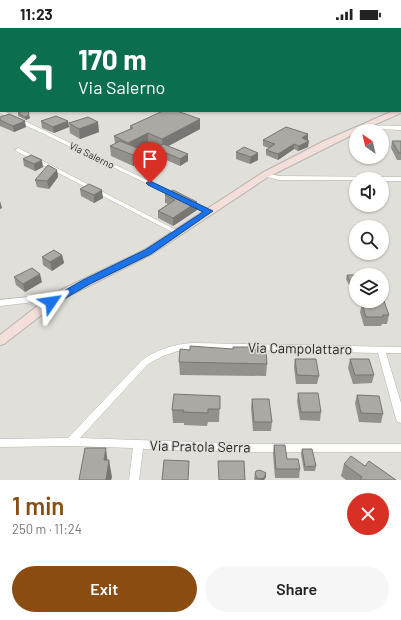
<!DOCTYPE html>
<meta charset="utf-8">
<style>
body{margin:0;font-family:Barlow,sans-serif;background:#f6f6f6;color:#222;height:100vh;display:flex;flex-direction:column;font-size:15px;white-space:nowrap}
*{box-sizing:border-box;margin:0}
p{font-size:13px;color:#767676}
.icon{flex:none;width:22px;height:22px;fill:none;stroke:currentColor;stroke-width:2;stroke-linecap:round;stroke-linejoin:round}
.map{position:relative;height:452px;overflow:hidden}
.side{display:flex;flex-direction:column;background:#fff;flex:1}
.side>*{flex:none}
.hud{position:absolute;left:0px;top:0px;width:401px;height:84px;box-shadow:0 1px 3px #0004;background:#0b6e4f;color:#fff;overflow:hidden}
.needle{width:26px;rotate:326deg}
.buttons{position:absolute;left:349px;top:96px;display:grid;gap:8px}
.buttons a{display:grid;place-items:center;width:40px;height:40px;border-radius:50%;background:#fff;box-shadow:0 1px 3px #0004;font-size:20px}
.pin{position:absolute;display:grid;place-items:center;width:34px;height:34px;color:#fff;margin:-41px -17px;border-radius:50% 50% 50% 0;rotate:-45deg;box-shadow:0 0 4px #0007}
.pin .icon{rotate:45deg}
.me{position:absolute;width:44px;margin:-22px;rotate:58deg;stroke-linejoin:round;filter:drop-shadow(0 0 3px #0008)}
.turn{display:flex;align-items:center;gap:14px;height:84px;padding:0 12px;font-size:18px}
.turn .icon{width:52px;height:52px;stroke-width:2.5}
.turn b{display:block;font-size:28px;line-height:34px}
.round{display:grid;place-items:center;flex:none;width:42px;height:42px;border-radius:21px;background:#f6f6f6}
.head{display:flex;align-items:center;justify-content:space-between;height:68px;padding:0 12px}
h1{font-size:24px;font-weight:600;line-height:30px;color:#8a4c10}
.button{display:flex;gap:8px;margin-top:auto;padding:8px 12px}
.button a{flex:1;height:46px;border-radius:24px;background:#8a4c10;color:#fff;font-size:16px;font-weight:600;line-height:46px;text-align:center}
.button a+a{background:#f6f6f6;color:#222}
.status{display:flex;justify-content:space-between;align-items:center;height:28px;padding:0 20px;background:#fff;direction:ltr}
.status svg{height:11px;fill:currentColor}
.map>svg:first-child{display:block}
.lines{fill:none;stroke-linecap:round;stroke-linejoin:round}
.minor-casing{stroke:#b5b4af;stroke-width:1}
.secondary-casing{stroke:#b5b4af;stroke-width:2}
.minor{fill:#fff;fill-rule:evenodd}
.secondary{fill:#f4deda;fill-rule:evenodd}
.wall{fill:#92918c}
.shaded-wall{fill:#777672}
.building{fill:#aaa9a3;stroke:#777672}
.route{fill:#1a73e8;stroke:#114b97}
.labels{text-anchor:middle;dominant-baseline:central;stroke-width:3;stroke-linejoin:round;paint-order:stroke}
.far-street-label{font-size:10px;fill:#272624;stroke:#e0dfd9}
.near-street-label{font-size:14px;fill:#272624;stroke:#e0dfd9}
</style>
<div class="status"><b>11:23</b><svg viewBox="0 0 49 12"><path d="M0 12V9h3v3zM5 12V6h3v6zM10 12V3h3v9zM15 12V0h3v12zM26 1h20v11H26zM47 4h2v5h-2z"/></svg></div>
<div class="map">
<svg width="401" height="452" viewBox="0 0 401 452">
<rect width="100%" height="100%" fill="#e0dfd9"/>
<g class="lines">
<defs>
<path id="minor" d="M 0,82 L 1,83 L 4,83 L 180,168 L 177,170 L 175,169 L 0,85 Z
M 361,97 L 401,98 L 401,102 L 359,100 L 358,99 Z
M 18,120 L 180,204 L 181,205 L 178,207 L 176,206 L 16,123 L 15,122 Z
M 265,145 L 279,148 L 401,149 L 401,153 L 382,153 L 382,151 L 356,151 L 356,152 L 279,152 L 263,148 L 262,147 Z
M 190,172 L 211,182 L 212,183 L 209,185 L 207,184 L 188,175 L 187,174 L 188,173 Z
M 57,266 L 61,269 L 60,271 L 0,278 L 0,272 Z
M 194,315 L 401,319 L 401,325 L 386,325 L 401,375 L 401,395 L 398,394 L 396,391 L 378,325 L 194,321 C 176,322 162,327 147,337 L 80,410 L 253,416 L 401,416 L 401,424 L 253,424 L 143,421 L 139,452 L 129,452 L 133,420 L 70,418 L 0,419 L 0,411 L 68,410 L 141,333 C 157,321 174,316 194,315 Z"/>
<path id="secondary" d="M 400,81 L 401,85 L 360,103 L 356,103 L 356,105 L 268,149 L 152,226 L 71,267 L 48,282 L 4,316 L 0,317 L 0,307 L 40,276 L 63,261 L 144,222 L 262,145 L 324,113 L 393,83 L 400,83 Z"/>
</defs>
<use href="#minor" class="minor-casing"/>
<use href="#secondary" class="secondary-casing"/>
<use href="#minor" class="minor"/>
<use href="#secondary" class="secondary"/>
</g>
<path class="wall" d="M 401,0 L 401,9 L 400,9 L 400,1 Z
M 18,85 L 29,87 L 30,90 L 26,92 L 18,88 Z
M 0,89 L 26,99 L 14,104 L 0,98 Z
M 41,93 L 68,93 L 69,99 L 54,105 L 42,100 Z
M 69,95 L 99,104 L 80,111 L 70,105 Z
M 130,98 L 200,101 L 168,118 L 188,126 L 188,133 L 180,138 L 155,127 L 155,120 L 158,119 L 148,115 L 137,120 L 142,122 L 143,133 L 133,138 L 111,128 L 110,118 L 115,116 L 114,108 L 130,101 Z
M 308,106 L 308,112 L 307,112 L 308,119 L 298,123 L 294,121 L 278,132 L 266,127 L 266,122 L 269,120 L 263,118 L 263,112 Z
M 392,113 L 401,113 L 401,132 L 397,132 L 391,120 Z
M 236,124 L 258,125 L 258,132 L 250,136 L 236,131 Z
M 23,131 L 43,139 L 35,143 L 24,138 Z
M 57,142 L 58,149 L 49,161 L 37,159 L 35,152 Z
M 80,161 L 103,170 L 94,175 L 81,168 Z
M 165,167 L 197,174 L 197,182 L 173,198 L 158,190 L 158,183 L 168,176 L 165,175 Z
M 62,227 L 64,235 L 52,243 L 43,237 L 42,229 Z
M 347,247 L 356,247 L 356,257 L 349,257 L 346,251 Z
M 14,249 L 42,254 L 25,264 L 16,257 Z
M 370,273 L 389,287 L 387,296 L 382,296 L 381,298 L 364,298 L 360,284 L 362,276 L 369,276 Z
M 255,322 L 267,336 L 266,348 L 180,347 L 179,334 Z
M 295,331 L 319,348 L 317,356 L 296,356 L 294,339 Z
M 350,331 L 374,347 L 372,355 L 353,356 L 348,340 Z
M 298,365 L 321,384 L 320,393 L 300,392 L 297,373 Z
M 357,367 L 383,386 L 381,395 L 359,394 L 355,375 Z
M 220,368 L 219,394 L 208,394 L 207,398 L 184,397 L 184,395 L 173,395 L 172,382 Z
M 252,371 L 272,394 L 271,403 L 253,403 L 251,380 Z
M 274,417 L 287,431 L 300,441 L 299,450 L 275,450 L 273,426 Z
M 302,421 L 316,438 L 315,443 L 304,443 L 301,426 Z
M 344,436 L 365,438 L 396,452 L 346,452 L 341,448 Z
M 255,446 L 266,449 L 264,452 L 255,452 L 254,451 Z"/>
<path class="shaded-wall" d="M 29,87 L 30,90 L 26,92 L 25,89 Z
M 200,91 L 200,101 L 163,121 L 162,111 Z
M 25,93 L 26,99 L 14,104 L 13,98 Z
M 68,93 L 69,99 L 54,105 L 53,99 Z
M 98,94 L 99,104 L 80,111 L 79,101 Z
M 148,105 L 148,115 L 129,124 L 128,115 Z
M 308,106 L 308,112 L 301,116 L 302,110 Z
M 309,113 L 308,119 L 298,123 L 299,118 Z
M 294,116 L 294,121 L 278,132 L 278,126 Z
M 142,122 L 143,133 L 133,138 L 133,127 Z
M 258,125 L 258,132 L 250,136 L 251,129 Z
M 188,126 L 188,133 L 180,138 L 180,131 Z
M 42,132 L 43,139 L 35,143 L 34,136 Z
M 57,142 L 58,149 L 49,161 L 47,153 Z
M 102,162 L 103,170 L 94,175 L 94,167 Z
M 0,173 L 2,180 L 0,181 Z
M 197,174 L 197,182 L 173,198 L 173,190 Z
M 62,227 L 64,235 L 52,243 L 50,234 Z
M 40,246 L 42,254 L 25,264 L 23,256 Z
M 106,420 L 108,437 L 109,432 L 112,449 L 111,452 L 106,452 L 104,432 Z
M 266,445 L 266,449 L 264,452 L 260,452 Z"/>
<path class="building" d="M 352,0 L 401,0 L 400,1 L 350,1 Z
M 23,83 L 28,83 L 29,87 L 25,89 L 18,85 Z
M 163,83 L 177,83 L 200,91 L 162,111 L 148,105 L 128,115 L 114,108 L 133,100 L 130,98 Z
M 9,86 L 25,93 L 13,98 L 0,92 L 0,89 Z
M 56,88 L 68,93 L 53,99 L 41,93 Z
M 88,89 L 98,94 L 79,101 L 69,95 Z
M 286,99 L 308,106 L 302,110 L 309,113 L 299,118 L 294,116 L 278,126 L 266,122 L 275,116 L 263,112 Z
M 120,113 L 142,122 L 133,127 L 110,118 Z
M 392,113 L 401,113 L 401,125 L 399,125 Z
M 163,116 L 188,126 L 180,131 L 155,120 Z
M 244,119 L 258,125 L 251,129 L 236,124 Z
M 31,127 L 42,132 L 34,136 L 23,131 Z
M 48,137 L 57,142 L 47,153 L 35,152 Z
M 89,156 L 102,162 L 94,167 L 80,161 Z
M 173,162 L 197,174 L 173,190 L 158,183 L 175,172 L 165,167 Z
M 54,222 L 62,227 L 50,234 L 42,229 Z
M 32,240 L 40,246 L 23,256 L 14,249 Z
M 347,247 L 356,247 L 356,253 L 350,253 Z
M 370,273 L 384,273 L 389,287 L 383,287 L 383,289 L 366,289 L 362,276 L 371,276 Z
M 190,318 L 233,321 L 233,319 L 255,319 L 255,322 L 266,323 L 267,336 L 179,334 L 180,321 L 190,322 Z
M 295,331 L 316,331 L 319,348 L 297,347 Z
M 350,331 L 369,331 L 374,347 L 355,347 Z
M 298,365 L 318,365 L 321,384 L 301,384 Z
M 174,366 L 220,368 L 220,381 L 208,381 L 208,385 L 183,384 L 184,382 L 172,382 Z
M 357,367 L 379,368 L 383,386 L 361,385 Z
M 252,371 L 269,371 L 272,394 L 254,394 Z
M 274,417 L 285,417 L 287,431 L 298,431 L 300,441 L 276,441 Z
M 85,420 L 106,420 L 104,432 L 109,432 L 106,452 L 79,452 Z
M 302,421 L 312,421 L 316,438 L 305,439 Z
M 351,428 L 365,438 L 369,433 L 396,452 L 360,452 L 362,449 L 344,436 Z
M 164,432 L 189,433 L 188,452 L 162,452 Z
M 218,433 L 244,433 L 245,452 L 219,452 Z
M 260,442 L 266,445 L 264,450 L 260,451 L 257,450 L 255,446 L 256,443 Z"/>
<path class="route" d="M 150,153 L 213,183 L 151,226 L 90,256 L 55,276 L 48,276 L 46,274 L 48,272 L 83,252 L 145,222 L 203,184 L 148,157 L 146,155 Z"/>
<g class="labels">
<g class="far-street-label">
<text transform="translate(92 127) rotate(26)">Via Salerno</text>
</g>
<g class="near-street-label">
<text transform="translate(300 320) rotate(1)">Via Campolattaro</text>
<text transform="translate(200 418) rotate(1)">Via Pratola Serra</text>
</g>
</g>
</svg>
<div class="buttons">
<a><svg class="needle" viewBox="-14 -14 28 28"><path d="M0-13l5 13h-10z" fill="#e53935"/><path d="M0 13l5-13h-10z" fill="#767676"/></svg></a>
<a><svg class="icon" aria-label="sound" viewBox="0 0 24 24"><path d="M4 9h4l5-4v14l-5-4H4zM17 9q2 3 0 6"/></svg></a>
<a><svg class="icon" aria-label="search" viewBox="0 0 24 24"><circle cx="10" cy="10" r="6"/><path d="M15 15l6 6"/></svg></a>
<a><svg class="icon" aria-label="layers" viewBox="0 0 24 24"><path d="M12 4l9 5-9 5-9-5zM3 14l9 5 9-5"/></svg></a>
</div>
<div class="pin" style="left:150px;top:155px;background:#d93025"><svg class="icon" aria-label="arrive" viewBox="0 0 24 24"><path d="M6 21V4h12l-3 4 3 4H6"/></svg></div>
<svg class="me" style="left:51px;top:274px" viewBox="-20 -20 40 40"><path d="M0-17L14 15 0 8-14 15z" fill="#1a73e8" stroke="#fff" stroke-width="4"/></svg>
<div class="hud">
<div class="turn"><svg class="icon" aria-label="left" viewBox="0 0 24 24"><path d="M17 20v-9H6M10 6l-5 5 5 5"/></svg><div><b>170 m</b>Via Salerno</div></div>
</div>
</div>
<section class="side">
<div class="head"><div><h1>1 min</h1><p>250 m · 11:24</p></div><a class="round" style="background:#d93025;color:#fff"><svg class="icon" aria-label="close" viewBox="0 0 24 24"><path d="M6 6l12 12M18 6L6 18"/></svg></a></div>
<div class="button"><a>Exit</a><a>Share</a></div>
</section>
